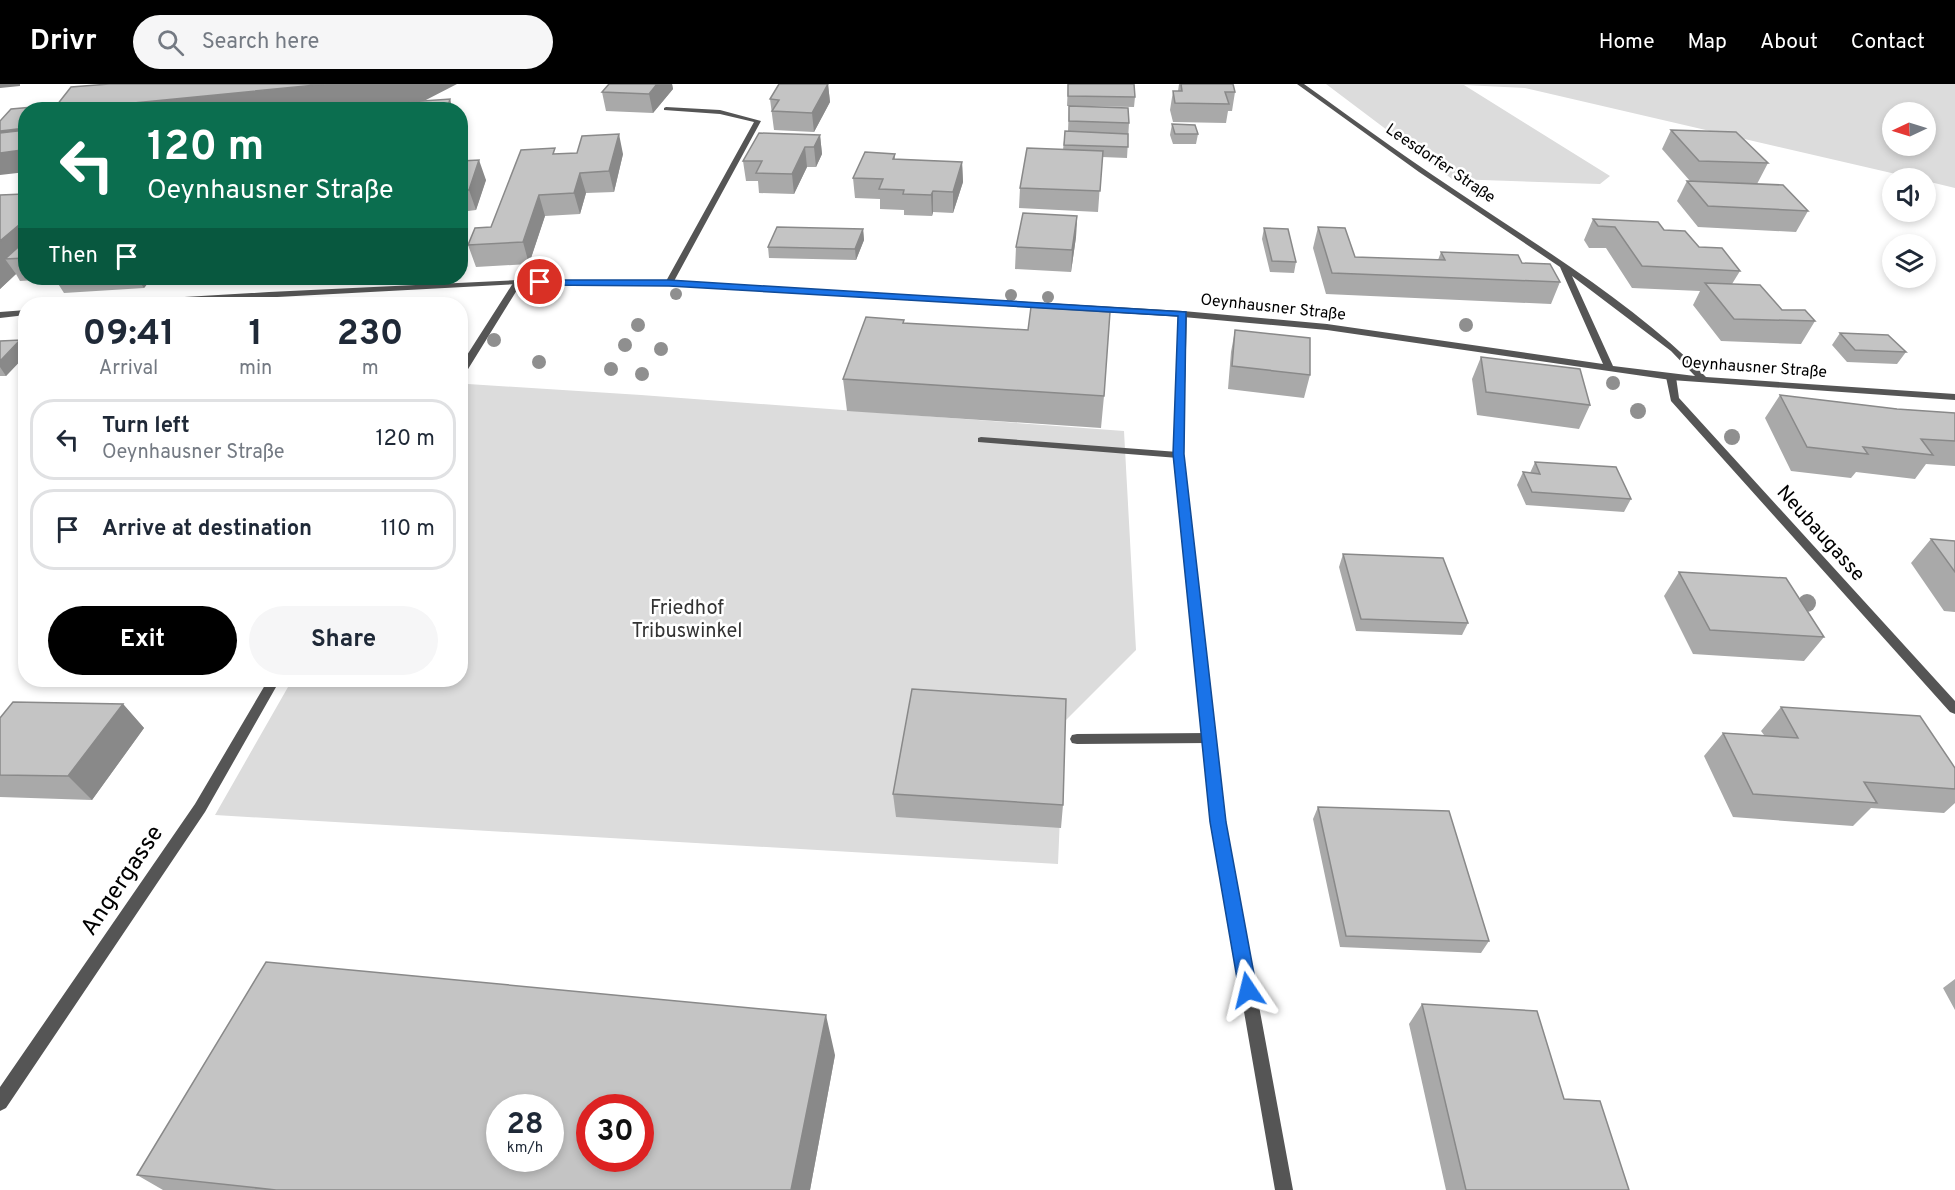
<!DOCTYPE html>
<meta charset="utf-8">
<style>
body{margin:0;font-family:Overpass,sans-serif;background:#f6f6f7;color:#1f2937;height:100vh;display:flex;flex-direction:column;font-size:22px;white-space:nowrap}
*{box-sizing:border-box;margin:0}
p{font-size:20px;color:#747a83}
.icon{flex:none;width:33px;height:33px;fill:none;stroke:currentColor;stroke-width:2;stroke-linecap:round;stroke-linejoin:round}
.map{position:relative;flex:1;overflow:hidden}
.panel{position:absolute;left:18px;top:213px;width:450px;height:390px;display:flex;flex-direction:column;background:#fff;border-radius:24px;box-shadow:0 3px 9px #0003}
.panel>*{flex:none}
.top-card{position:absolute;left:18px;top:18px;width:450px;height:183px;border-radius:24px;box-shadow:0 3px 9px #0003;background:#0b6e4f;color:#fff;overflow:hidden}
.needle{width:39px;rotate:266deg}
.buttons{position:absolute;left:1882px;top:18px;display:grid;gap:12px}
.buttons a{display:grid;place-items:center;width:54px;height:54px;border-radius:50%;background:#fff;box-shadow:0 3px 9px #0003;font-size:30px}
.speed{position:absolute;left:486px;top:1010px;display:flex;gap:12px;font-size:30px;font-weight:700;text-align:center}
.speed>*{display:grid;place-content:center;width:78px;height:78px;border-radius:50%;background:#fff;box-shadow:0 3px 9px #0003;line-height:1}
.speed small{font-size:15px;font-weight:400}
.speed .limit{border:9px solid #d22;background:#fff;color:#111}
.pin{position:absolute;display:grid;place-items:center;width:51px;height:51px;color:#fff;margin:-26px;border:3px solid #fff;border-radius:50%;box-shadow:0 2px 6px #0007}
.me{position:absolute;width:66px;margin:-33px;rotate:350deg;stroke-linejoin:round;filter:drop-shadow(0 0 4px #0008)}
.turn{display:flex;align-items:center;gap:21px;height:126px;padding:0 30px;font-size:27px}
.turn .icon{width:78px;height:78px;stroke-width:2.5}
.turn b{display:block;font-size:42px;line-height:51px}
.then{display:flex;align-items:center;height:57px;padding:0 30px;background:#0003;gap:12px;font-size:22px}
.eta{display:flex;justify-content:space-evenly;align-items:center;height:102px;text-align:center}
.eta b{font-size:36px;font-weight:700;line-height:42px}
.cta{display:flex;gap:12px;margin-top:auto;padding:12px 30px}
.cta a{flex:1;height:69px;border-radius:36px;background:#000;color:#fff;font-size:24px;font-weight:700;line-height:69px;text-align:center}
.cta a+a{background:#f6f6f7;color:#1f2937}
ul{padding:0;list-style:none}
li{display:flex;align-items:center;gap:18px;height:81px;margin:0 12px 9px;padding:0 18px;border:3px solid #e0e1e3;border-radius:24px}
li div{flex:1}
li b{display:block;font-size:22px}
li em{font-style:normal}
header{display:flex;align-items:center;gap:36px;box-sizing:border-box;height:84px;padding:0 30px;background:#000;color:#fff}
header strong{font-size:28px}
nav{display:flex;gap:33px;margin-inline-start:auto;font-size:21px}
.search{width:420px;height:54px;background:#f6f6f7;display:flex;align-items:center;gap:15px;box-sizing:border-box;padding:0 21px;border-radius:33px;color:#747a83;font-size:22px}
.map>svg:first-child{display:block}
.green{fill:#dcdcdc;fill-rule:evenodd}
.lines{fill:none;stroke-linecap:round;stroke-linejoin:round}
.service{fill:#555;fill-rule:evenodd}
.minor{fill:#555;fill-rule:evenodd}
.tertiary{fill:#555;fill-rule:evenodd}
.tree{fill:#8f8f8f}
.wall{fill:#a9a9a9}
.shaded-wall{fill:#898989}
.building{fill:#c4c4c4;stroke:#898989;stroke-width:1.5;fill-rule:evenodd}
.route{fill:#1a73e8;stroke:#114b97;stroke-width:1.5}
.labels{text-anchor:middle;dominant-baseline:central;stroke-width:5;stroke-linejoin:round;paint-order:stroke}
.far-street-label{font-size:16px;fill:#000;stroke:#fff}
.street-label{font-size:20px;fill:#000;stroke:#fff}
.park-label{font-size:20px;fill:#333;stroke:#fff}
.near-street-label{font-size:24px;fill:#000;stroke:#fff}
</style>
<header>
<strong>Drivr</strong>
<div class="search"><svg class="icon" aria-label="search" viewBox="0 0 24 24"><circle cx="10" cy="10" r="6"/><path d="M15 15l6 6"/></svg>Search here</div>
<nav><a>Home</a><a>Map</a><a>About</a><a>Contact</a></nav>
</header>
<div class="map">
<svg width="1955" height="1106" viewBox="0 0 1955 1106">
<rect width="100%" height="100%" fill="#fff"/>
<path class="green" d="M 1326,0 L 1955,0 L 1955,104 L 1926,97 L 1926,94 L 1913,94 L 1525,4 L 1464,1 L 1610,92 L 1600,100 L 1452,95 ZM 1893,28 L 1926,28 L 1926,62 L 1893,62 Z
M 468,300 L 641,311 L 1124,347 L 1136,566 L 1064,638 L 1058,780 L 215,731 L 292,596 L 460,596 L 460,313 Z"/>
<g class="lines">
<path class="service" d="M 666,23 L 720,26 L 761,37 L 673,199 L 669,201 L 665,199 L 754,38 L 720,30 L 664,26 L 664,24 Z
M 981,353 L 1178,368 L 1183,371 L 1178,374 L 978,358 L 978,354 Z
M 1209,649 L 1214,650 L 1216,654 L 1214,658 L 1209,659 L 1077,660 L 1072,659 L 1070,655 L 1072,651 L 1077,650 Z"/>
<path class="minor" d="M 515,196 L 522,198 L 465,290 L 460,293 L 460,282 Z
M 1183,227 L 1187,230 L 1183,371 L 1225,738 L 1293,1106 L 1275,1106 L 1211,738 L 1173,371 L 1179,230 Z
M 1671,290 L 1676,293 L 1679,314 L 1955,617 L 1955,630 L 1950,628 L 1671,317 L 1666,293 Z
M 268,596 L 280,596 L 205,728 L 6,1024 L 0,1027 L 0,1003 L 195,720 Z"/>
<path class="tertiary" d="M 1297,0 L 1304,0 C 1361,41 1418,82 1476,120 C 1554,172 1640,225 1706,293 L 1955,310 L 1955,316 L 1671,296 L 1327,246 L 1183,233 L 669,201 L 518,200 L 148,220 L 113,220 L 117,217 L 269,208 L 518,196 L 669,197 L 1183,227 L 1327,240 L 1603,280 L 1560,183 L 1419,88 ZM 1572,192 L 1671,267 L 1695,292 L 1613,282 Z
M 26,226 L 26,231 L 0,234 L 0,228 Z"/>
</g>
<g class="tree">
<circle cx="676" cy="210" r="6"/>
<circle cx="1011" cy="211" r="6"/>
<circle cx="1048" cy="213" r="6"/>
<circle cx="531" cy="214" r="6"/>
<circle cx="638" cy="241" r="7"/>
<circle cx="1466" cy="241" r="7"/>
<circle cx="494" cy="256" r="7"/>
<circle cx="625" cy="261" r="7"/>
<circle cx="661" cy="265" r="7"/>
<circle cx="539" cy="278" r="7"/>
<circle cx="611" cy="285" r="7"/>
<circle cx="642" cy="290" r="7"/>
<circle cx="1613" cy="299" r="7"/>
<circle cx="1638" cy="327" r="8"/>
<circle cx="1732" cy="353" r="8"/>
<circle cx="1807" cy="519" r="9"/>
</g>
<path class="wall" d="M 609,0 L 672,0 L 673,5 L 653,29 L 606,27 L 602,8 Z
M 828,0 L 830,18 L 814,48 L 774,46 L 770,15 Z
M 1068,0 L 1135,13 L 1134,23 L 1067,22 Z
M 1179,0 L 1233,0 L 1235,8 L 1232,27 L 1228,27 L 1226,39 L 1173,38 L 1170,26 L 1173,7 L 1178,7 Z
M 1069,22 L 1129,39 L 1127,74 L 1102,73 L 1098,128 L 1019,124 L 1020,104 L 1063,66 L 1065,47 L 1068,47 Z
M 1172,40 L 1198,50 L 1196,60 L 1173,60 L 1170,51 Z
M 1671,46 L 1768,79 L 1757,100 L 1808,127 L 1796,148 L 1698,143 L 1677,117 L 1687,97 L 1690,97 L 1662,65 Z
M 820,51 L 822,70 L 816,83 L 807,83 L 794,110 L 759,109 L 758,97 L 746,97 L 743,77 Z
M 556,70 L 623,70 L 614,108 L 586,109 L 580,130 L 545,132 L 529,180 L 476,183 L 468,161 L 491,143 Z
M 895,70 L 895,75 L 962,78 L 963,98 L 953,129 L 933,128 L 932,132 L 904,131 L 904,126 L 880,125 L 880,115 L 855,114 L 853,94 Z
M 460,77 L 486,96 L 476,126 L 460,128 Z
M 26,109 L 26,194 L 152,194 L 144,204 L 64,209 L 55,195 L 20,197 L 16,190 L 0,205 L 0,111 L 24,110 Z
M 1077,132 L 1076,153 L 1071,188 L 1015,185 L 1016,163 Z
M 1593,135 L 1664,146 L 1699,163 L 1740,187 L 1732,200 L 1782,226 L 1815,237 L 1801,260 L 1721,257 L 1693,221 L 1700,207 L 1632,204 L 1606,164 L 1589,164 L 1584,156 Z
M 1318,143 L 1355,173 L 1438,176 L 1441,168 L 1522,179 L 1560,198 L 1551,220 L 1326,210 L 1313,164 Z
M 1264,144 L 1296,178 L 1294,189 L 1270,188 L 1262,155 Z
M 863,145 L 864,156 L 856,176 L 769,174 L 768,163 Z
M 171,194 L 239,194 L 236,198 L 175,200 Z
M 246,194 L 295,194 L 247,196 Z
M 904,239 L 1104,312 L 1101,344 L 847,327 L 843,295 Z
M 1235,246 L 1310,291 L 1304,314 L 1228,305 L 1231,268 Z
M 1840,249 L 1906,268 L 1897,280 L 1847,278 L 1832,261 Z
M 20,256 L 26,264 L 26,271 L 6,292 L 0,292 L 0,257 Z
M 1481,273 L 1590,321 L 1579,345 L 1477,331 L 1472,295 Z
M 1780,311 L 1897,325 L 1955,329 L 1955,382 L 1926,380 L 1915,395 L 1856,388 L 1851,394 L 1791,387 L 1765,334 Z
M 1535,378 L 1631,415 L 1624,428 L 1526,421 L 1517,401 L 1523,388 L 1530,389 Z
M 1931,455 L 1955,457 L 1955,528 L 1944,527 L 1911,479 Z
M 1343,470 L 1468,539 L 1462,551 L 1356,547 L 1339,483 Z
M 1679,488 L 1824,553 L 1804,577 L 1693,570 L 1664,512 Z
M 123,620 L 144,644 L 92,716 L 0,713 L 0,634 Z
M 1781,623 L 1955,684 L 1955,719 L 1944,729 L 1871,724 L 1853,742 L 1733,733 L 1704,672 L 1723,649 L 1764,651 L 1761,647 Z
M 893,710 L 1063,721 L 1061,744 L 896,733 Z
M 1318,723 L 1489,857 L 1481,869 L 1340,863 L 1313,735 Z
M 1955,895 L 1955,926 L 1943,904 Z
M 1422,920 L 1564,1015 L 1629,1106 L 1446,1106 L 1409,940 Z
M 835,971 L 810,1106 L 163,1106 L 137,1091 Z"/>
<path class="shaded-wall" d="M 0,0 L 20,0 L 20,2 L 0,4 Z
M 326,0 L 457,0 L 424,17 L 341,26 L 58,26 Z
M 657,0 L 672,0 L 673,5 L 653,29 L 649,10 Z
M 828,0 L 830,18 L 814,48 L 812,29 Z
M 450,15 L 453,26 L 447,26 Z
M 26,44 L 26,55 L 0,58 L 0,47 Z
M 619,50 L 623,70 L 614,108 L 609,87 Z
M 820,51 L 822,70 L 816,83 L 814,63 Z
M 26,59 L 26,88 L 0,91 L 0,69 Z
M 805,63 L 807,83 L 794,110 L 792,90 Z
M 479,76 L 486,96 L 476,126 L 469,106 Z
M 962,78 L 963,98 L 953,129 L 953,108 Z
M 580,89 L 586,109 L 580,130 L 574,109 Z
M 933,107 L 933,128 L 932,132 L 931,111 Z
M 539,111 L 545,132 L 529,180 L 523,158 Z
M 1077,132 L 1076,153 L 1071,188 L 1072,166 Z
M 26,135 L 26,174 L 5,175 L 16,190 L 0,205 L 0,157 Z
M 863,145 L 864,156 L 856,176 L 855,165 Z
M 460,148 L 468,168 L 460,183 Z
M 137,194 L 152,194 L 144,204 Z
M 20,256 L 26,264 L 26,271 L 6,292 L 0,283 L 0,277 Z
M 123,620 L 144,644 L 92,716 L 68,692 Z
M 826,931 L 835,971 L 810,1106 L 791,1106 Z"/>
<path class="building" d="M 109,0 L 326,0 L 62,26 L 53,26 L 71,3 Z
M 609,0 L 657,0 L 649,10 L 602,8 Z
M 779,0 L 828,0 L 812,29 L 772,27 L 779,16 L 770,15 Z
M 1068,0 L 1134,0 L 1135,13 L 1068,12 Z
M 1181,0 L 1233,0 L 1235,8 L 1225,8 L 1229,20 L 1175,19 L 1173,7 L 1182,7 Z
M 450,15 L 447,26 L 406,26 L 409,18 Z
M 57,21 L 53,26 L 26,26 L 26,44 L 0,47 L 0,37 L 11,25 Z
M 1069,22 L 1128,24 L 1129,39 L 1069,37 Z
M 1172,40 L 1195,41 L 1198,50 L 1175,50 Z
M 26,46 L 26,59 L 22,66 L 0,69 L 0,49 Z
M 1671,46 L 1736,48 L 1768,79 L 1699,77 Z
M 1065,47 L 1128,50 L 1128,63 L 1064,61 Z
M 759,49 L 820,51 L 814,63 L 805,63 L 792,90 L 756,89 L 762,77 L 743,77 Z
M 619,50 L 609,87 L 580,89 L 574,109 L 539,111 L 523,158 L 468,161 L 475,144 L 491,143 L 521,66 L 555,64 L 553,70 L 577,69 L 582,52 Z
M 1027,64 L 1103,67 L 1100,107 L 1020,104 Z
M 865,68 L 895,70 L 893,75 L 962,78 L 953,108 L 933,107 L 931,111 L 903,110 L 904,106 L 879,105 L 883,95 L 853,94 Z
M 479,76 L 469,106 L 460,106 L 460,77 Z
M 1687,97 L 1783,101 L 1808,127 L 1708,122 Z
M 26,109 L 26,135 L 0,157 L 0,111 L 24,110 Z
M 1023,129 L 1077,132 L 1072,166 L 1016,163 Z
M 1593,135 L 1658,138 L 1664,146 L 1685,147 L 1699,163 L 1722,164 L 1740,187 L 1642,182 L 1615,143 L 1598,142 Z
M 777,143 L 863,145 L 855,165 L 768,163 Z
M 1318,143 L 1345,144 L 1355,173 L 1445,176 L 1441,168 L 1518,171 L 1522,179 L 1550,180 L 1560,198 L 1332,189 Z
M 1264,144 L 1288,145 L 1296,178 L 1272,177 Z
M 26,156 L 26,174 L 5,175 Z
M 1705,199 L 1760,201 L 1782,226 L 1805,226 L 1815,237 L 1734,235 Z
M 1031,223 L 1110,228 L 1104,312 L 843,295 L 866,233 L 904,236 L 903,239 L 1028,246 Z
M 1235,246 L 1310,254 L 1310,291 L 1232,282 Z
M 1840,249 L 1888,251 L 1906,268 L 1855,266 Z
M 20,256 L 0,277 L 0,257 Z
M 1481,273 L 1580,285 L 1590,321 L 1486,308 Z
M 1780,311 L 1897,325 L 1955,329 L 1955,357 L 1921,355 L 1933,371 L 1863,363 L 1868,370 L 1807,363 Z
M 1535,378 L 1616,383 L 1631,415 L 1532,408 L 1523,388 L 1540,390 Z
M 1931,455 L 1955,457 L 1955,488 Z
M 1343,470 L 1443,474 L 1468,539 L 1361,535 Z
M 1679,488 L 1786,494 L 1824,553 L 1710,546 Z
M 912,605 L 1066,615 L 1063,721 L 893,710 Z
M 13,618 L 123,620 L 68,692 L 0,691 L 0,634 Z
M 1781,623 L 1920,632 L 1955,684 L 1955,705 L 1864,698 L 1877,719 L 1753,710 L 1723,649 L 1798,654 Z
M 1318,723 L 1449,727 L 1489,857 L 1346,852 Z
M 266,878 L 826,931 L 791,1106 L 276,1106 L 137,1091 ZM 500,1023 L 550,1023 L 550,1074 L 500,1074 ZM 590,1023 L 640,1023 L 640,1074 L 590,1074 Z
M 1422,920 L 1537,927 L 1564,1015 L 1600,1017 L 1629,1106 L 1466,1106 Z"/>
<path class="route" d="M 536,196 L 669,196 L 1186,228 L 1184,370 L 1226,738 L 1257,906 L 1255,912 L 1248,915 L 1242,912 L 1239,906 L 1210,738 L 1173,370 L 1178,232 L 669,202 L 540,201 L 536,200 Z"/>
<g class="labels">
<g class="far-street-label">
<text transform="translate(1440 80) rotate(34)">Leesdorfer Straße</text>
<text transform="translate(1273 224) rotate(6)">Oeynhausner Straße</text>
<text transform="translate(1754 284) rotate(4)">Oeynhausner Straße</text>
</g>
<g class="street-label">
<text transform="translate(1820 450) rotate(48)">Neubaugasse</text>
</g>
<g class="park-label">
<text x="687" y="525">Friedhof<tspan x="687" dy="23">Tribuswinkel</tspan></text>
</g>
<g class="near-street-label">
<text transform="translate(123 797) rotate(-56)">Angergasse</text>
</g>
</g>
</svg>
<div class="buttons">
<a><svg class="needle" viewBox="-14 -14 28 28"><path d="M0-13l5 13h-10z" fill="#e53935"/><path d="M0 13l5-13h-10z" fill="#747a83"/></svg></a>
<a><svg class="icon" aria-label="sound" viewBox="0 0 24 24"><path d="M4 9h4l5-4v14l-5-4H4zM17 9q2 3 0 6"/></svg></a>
<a><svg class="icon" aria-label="layers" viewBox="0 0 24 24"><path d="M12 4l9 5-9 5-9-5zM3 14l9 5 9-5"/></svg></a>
</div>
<div class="speed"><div>28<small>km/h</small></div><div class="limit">30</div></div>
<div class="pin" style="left:540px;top:198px;background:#d93025"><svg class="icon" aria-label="arrive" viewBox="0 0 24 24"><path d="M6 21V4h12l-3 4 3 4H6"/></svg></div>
<svg class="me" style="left:1248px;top:906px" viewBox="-20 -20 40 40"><path d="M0-17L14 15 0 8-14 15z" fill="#1a73e8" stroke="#fff" stroke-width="4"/></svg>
<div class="top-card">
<div class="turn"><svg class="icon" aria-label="left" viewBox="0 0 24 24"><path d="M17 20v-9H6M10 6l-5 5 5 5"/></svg><div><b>120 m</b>Oeynhausner Straße</div></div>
<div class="then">Then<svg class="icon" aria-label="arrive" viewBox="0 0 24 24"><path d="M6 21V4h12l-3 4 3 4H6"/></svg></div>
</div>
<section class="panel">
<div class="eta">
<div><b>09:41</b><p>Arrival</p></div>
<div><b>1</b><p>min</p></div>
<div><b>230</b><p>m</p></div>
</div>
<ul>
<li><svg class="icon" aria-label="left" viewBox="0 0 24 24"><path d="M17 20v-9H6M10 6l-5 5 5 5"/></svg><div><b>Turn left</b><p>Oeynhausner Straße</p></div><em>120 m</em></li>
<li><svg class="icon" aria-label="arrive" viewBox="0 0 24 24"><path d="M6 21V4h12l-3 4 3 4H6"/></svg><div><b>Arrive at destination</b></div><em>110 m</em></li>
</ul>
<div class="cta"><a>Exit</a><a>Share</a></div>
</section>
</div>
